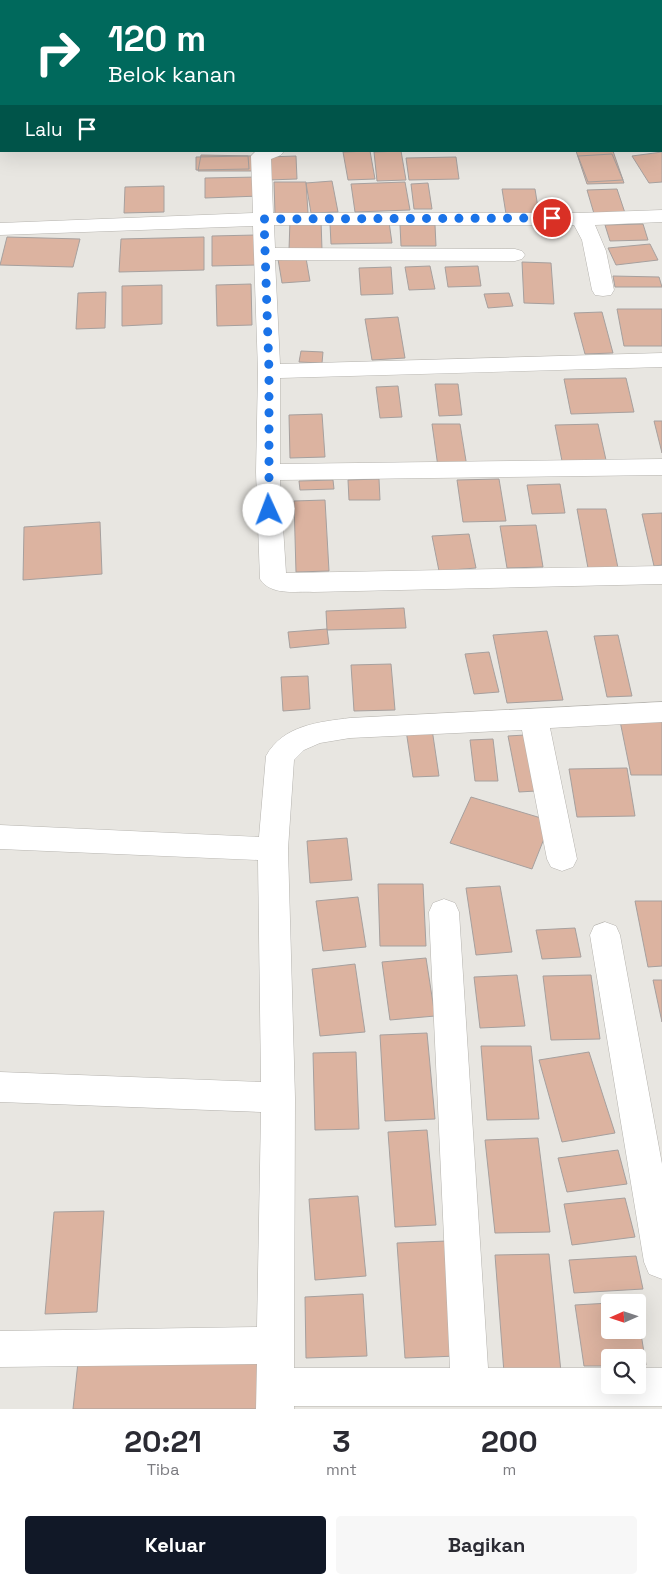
<!DOCTYPE html>
<html lang="id">
<style>
body{margin:0;font-family:"Space Grotesk",sans-serif;background:#f7f7f7;color:#2b2b33;height:100vh;display:flex;flex-direction:column;font-size:19px;white-space:nowrap}
*{box-sizing:border-box;margin:0}
p{font-size:16px;color:#7c7c81}
.icon{flex:none;width:28px;height:28px;fill:none;stroke:currentColor;stroke-width:2;stroke-linecap:round;stroke-linejoin:round}
.map{position:relative;height:1409px;overflow:hidden}
.panel{display:flex;flex-direction:column;background:#fff;flex:1}
.panel>*{flex:none}
.guide{position:absolute;left:0px;top:0px;width:662px;height:152px;box-shadow:0 5px 20px #0002;background:#00695c;color:#fff;overflow:hidden}
.needle{width:32px;rotate:267deg}
.fabs{position:absolute;left:601px;top:1294px;display:grid;gap:10px}
.fabs a{display:grid;place-items:center;width:45px;height:45px;border-radius:5px;background:#fff;box-shadow:0 5px 20px #0002;font-size:25px}
.pin{position:absolute;display:grid;place-items:center;width:42px;height:42px;color:#fff;margin:-21px;border:2px solid #fff;border-radius:50%;box-shadow:0 1px 5px #0007}
.me{position:absolute;width:55px;margin:-28px;rotate:358deg;stroke-linejoin:round;filter:drop-shadow(0 0 4px #0008)}
.turn{display:flex;align-items:center;gap:18px;height:105px;padding:0 25px;font-size:22px}
.turn .icon{width:65px;height:65px;stroke-width:2.5}
.turn b{display:block;font-size:35px;line-height:42px}
.then{display:flex;align-items:center;height:48px;padding:0 25px;background:#0003;gap:10px;font-size:19px}
.eta{display:flex;justify-content:space-evenly;align-items:center;height:85px;text-align:center}
.eta b{font-size:30px;font-weight:700;line-height:35px}
.button{display:flex;gap:10px;margin-top:auto;padding:10px 25px}
.button a{flex:1;height:58px;border-radius:5px;background:#111827;color:#fff;font-size:20px;font-weight:700;line-height:58px;text-align:center}
.button a+a{background:#f7f7f7;color:#2b2b33}
.map>svg:first-child{display:block}
.building{fill:#dcb3a0;stroke:#a6a09e}
.lines{fill:none;stroke-linecap:round;stroke-linejoin:round}
.minor-casing{stroke:#b5b3ae;stroke-width:1}
.minor{fill:#fff;fill-rule:evenodd}
.route{stroke:#1a73e8;stroke-width:9;stroke-dasharray:0 16.2}
</style>
<div class="map">
<svg width="662" height="1409" viewBox="0 0 662 1409">
<rect width="100%" height="100%" fill="#e8e6e1"/>
<path class="building" d="M 370,151 L 375,179 L 348,180 L 343,152 Z
M 401,151 L 406,180 L 377,181 L 374,152 Z
M 576,151 L 613,151 L 624,183 L 587,184 Z
M 662,152 L 662,182 L 649,183 L 632,156 Z
M 612,154 L 623,180 L 588,182 L 578,156 Z
M 201,155 L 254,156 L 252,171 L 198,171 Z
M 248,156 L 249,169 L 196,170 L 196,157 Z
M 296,156 L 297,179 L 268,180 L 267,157 Z
M 456,157 L 459,179 L 409,180 L 406,158 Z
M 259,177 L 260,196 L 205,198 L 205,178 Z
M 332,181 L 338,212 L 311,213 L 306,183 Z
M 274,182 L 306,182 L 308,213 L 275,214 Z
M 405,182 L 410,210 L 355,212 L 351,184 Z
M 428,183 L 432,209 L 414,209 L 411,184 Z
M 164,186 L 164,212 L 124,213 L 125,187 Z
M 502,189 L 535,189 L 539,214 L 506,214 Z
M 617,189 L 626,216 L 595,217 L 587,190 Z
M 290,220 L 321,220 L 322,250 L 289,250 Z
M 389,222 L 392,243 L 331,244 L 330,224 Z
M 643,224 L 648,240 L 610,241 L 605,225 Z
M 400,225 L 435,225 L 436,246 L 401,246 Z
M 256,235 L 257,265 L 212,266 L 212,236 Z
M 7,237 L 80,239 L 73,267 L 0,265 Z
M 204,237 L 204,270 L 119,272 L 121,239 Z
M 650,244 L 658,260 L 616,265 L 608,248 Z
M 306,258 L 310,281 L 282,283 L 278,259 Z
M 522,262 L 551,263 L 554,304 L 524,303 Z
M 430,266 L 435,289 L 409,290 L 405,267 Z
M 478,266 L 481,286 L 448,287 L 445,267 Z
M 391,267 L 393,294 L 361,295 L 359,268 Z
M 613,276 L 659,277 L 662,287 L 615,287 Z
M 251,284 L 252,325 L 217,326 L 216,285 Z
M 162,285 L 162,324 L 122,326 L 122,286 Z
M 106,292 L 105,328 L 76,329 L 78,293 Z
M 509,293 L 513,306 L 488,308 L 484,294 Z
M 617,309 L 662,309 L 662,346 L 624,346 Z
M 602,312 L 613,353 L 585,354 L 574,313 Z
M 398,317 L 405,358 L 372,360 L 365,319 Z
M 301,351 L 323,352 L 322,363 L 299,362 Z
M 626,378 L 634,412 L 571,414 L 564,379 Z
M 435,384 L 458,384 L 462,415 L 439,416 Z
M 398,386 L 402,417 L 380,418 L 376,387 Z
M 322,414 L 325,457 L 290,458 L 289,415 Z
M 654,421 L 662,421 L 662,453 Z
M 432,424 L 460,424 L 467,467 L 438,467 Z
M 598,424 L 606,460 L 562,461 L 555,425 Z
M 379,479 L 380,500 L 349,500 L 348,480 Z
M 499,479 L 506,521 L 463,522 L 457,480 Z
M 333,480 L 334,489 L 300,490 L 299,481 Z
M 560,484 L 565,513 L 532,514 L 527,485 Z
M 325,500 L 329,571 L 296,572 L 294,501 Z
M 577,509 L 606,509 L 618,568 L 588,568 Z
M 662,513 L 662,565 L 654,566 L 642,514 Z
M 100,522 L 102,574 L 23,580 L 24,527 Z
M 536,525 L 543,567 L 507,568 L 500,526 Z
M 469,534 L 476,568 L 439,571 L 432,536 Z
M 404,608 L 406,628 L 327,630 L 326,611 Z
M 327,629 L 329,644 L 290,648 L 288,632 Z
M 547,631 L 563,700 L 507,703 L 493,635 Z
M 618,635 L 632,696 L 607,697 L 594,636 Z
M 489,652 L 499,692 L 474,694 L 465,654 Z
M 391,664 L 395,710 L 354,711 L 351,665 Z
M 308,676 L 310,709 L 283,711 L 281,677 Z
M 662,720 L 662,775 L 631,775 L 620,721 Z
M 432,729 L 439,776 L 413,777 L 406,730 Z
M 525,735 L 536,791 L 519,792 L 508,736 Z
M 493,739 L 498,781 L 475,781 L 470,740 Z
M 627,768 L 635,816 L 577,817 L 569,769 Z
M 471,797 L 551,821 L 532,869 L 450,843 Z
M 347,838 L 352,880 L 310,883 L 307,841 Z
M 378,884 L 423,884 L 426,946 L 380,946 Z
M 500,886 L 512,952 L 476,955 L 466,888 Z
M 358,897 L 366,947 L 323,951 L 316,901 Z
M 635,901 L 662,901 L 662,966 L 648,967 Z
M 575,928 L 581,957 L 542,959 L 536,930 Z
M 426,958 L 435,1016 L 390,1020 L 382,962 Z
M 355,964 L 365,1032 L 320,1036 L 312,969 Z
M 517,975 L 525,1026 L 480,1028 L 474,977 Z
M 591,975 L 600,1039 L 551,1040 L 543,976 Z
M 653,980 L 662,980 L 662,1022 Z
M 427,1033 L 435,1119 L 385,1121 L 380,1035 Z
M 481,1046 L 531,1046 L 539,1119 L 487,1120 Z
M 356,1052 L 359,1129 L 315,1130 L 313,1053 Z
M 589,1052 L 615,1133 L 562,1142 L 539,1060 Z
M 427,1130 L 436,1225 L 395,1227 L 388,1132 Z
M 538,1138 L 550,1232 L 495,1233 L 485,1140 Z
M 618,1150 L 627,1184 L 567,1192 L 558,1158 Z
M 358,1196 L 366,1276 L 315,1280 L 309,1199 Z
M 625,1198 L 635,1237 L 572,1245 L 564,1204 Z
M 104,1211 L 97,1312 L 45,1314 L 54,1212 Z
M 447,1241 L 457,1356 L 405,1358 L 397,1243 Z
M 549,1254 L 561,1372 L 504,1373 L 495,1255 Z
M 636,1256 L 643,1289 L 574,1293 L 569,1260 Z
M 363,1294 L 367,1356 L 306,1358 L 305,1297 Z
M 610,1303 L 610,1330 L 638,1330 L 638,1315 L 646,1365 L 638,1365 L 638,1358 L 610,1358 L 610,1366 L 584,1366 L 575,1305 Z
M 260,1361 L 259,1409 L 73,1409 L 78,1362 Z"/>
<g class="lines">
<defs>
<path id="minor" d="M 661,58 L 662,58 L 662,68 L 661,68 Z
M 661,134 L 662,134 L 662,146 L 661,146 Z
M 256,151 L 284,151 L 281,155 L 271,159 L 273,213 L 579,213 L 662,210 L 662,222 L 595,225 L 606,251 L 614,290 L 611,295 L 603,296 L 595,295 L 592,290 L 582,240 L 574,225 L 274,225 L 275,248 L 515,249 L 522,251 L 525,255 L 522,259 L 515,261 L 275,260 L 280,364 L 662,353 L 662,367 L 280,378 L 280,464 L 662,459 L 662,475 L 280,480 L 286,573 L 662,566 L 662,584 L 313,592 C 295,591 271,596 260,579 L 256,472 L 258,371 L 253,226 L 0,235 L 0,223 L 253,213 L 251,156 Z
M 662,702 L 662,722 L 550,728 L 577,859 L 573,867 L 562,871 L 551,867 L 547,859 L 522,730 L 350,738 L 320,743 L 304,750 L 294,760 L 288,849 L 295,1098 L 294,1368 L 450,1368 L 429,912 L 433,903 L 444,899 L 455,903 L 459,912 L 488,1368 L 610,1368 L 610,1385 L 638,1385 L 638,1368 L 662,1368 L 662,1406 L 294,1406 L 294,1409 L 256,1409 L 257,1364 L 0,1367 L 0,1331 L 257,1327 L 261,1112 L 0,1102 L 0,1072 L 261,1082 L 258,860 L 0,849 L 0,825 L 259,837 L 266,756 C 283,725 319,722 350,718 Z
M 605,922 L 616,926 L 620,935 L 662,1164 L 662,1279 L 649,1274 L 644,1262 L 590,935 L 594,926 Z"/>
</defs>
<use href="#minor" class="minor-casing"/>
<use href="#minor" class="minor"/>
</g>
<g class="lines">
<path class="route" d="M 269,510 L 269,371 L 264,219 L 552,218"/>
</g>
</svg>
<div class="fabs">
<a><svg class="needle" viewBox="-14 -14 28 28"><path d="M0-13l5 13h-10z" fill="#e53935"/><path d="M0 13l5-13h-10z" fill="#7c7c81"/></svg></a>
<a><svg class="icon" aria-label="search" viewBox="0 0 24 24"><circle cx="10" cy="10" r="6"/><path d="M15 15l6 6"/></svg></a>
</div>
<div class="pin" style="left:552px;top:218px;background:#d93025"><svg class="icon" aria-label="arrive" viewBox="0 0 24 24"><path d="M6 21V4h12l-3 4 3 4H6"/></svg></div>
<svg class="me" style="left:269px;top:510px" viewBox="-20 -20 40 40"><circle r="19" fill="#fff"/><path d="M0-13L10 11 0 6-10 11z" fill="#1a73e8"/></svg>
<div class="guide">
<div class="turn"><svg class="icon" aria-label="right" viewBox="0 0 24 24"><path d="M7 20v-9h11M14 6l5 5-5 5"/></svg><div><b>120 m</b>Belok kanan</div></div>
<div class="then">Lalu<svg class="icon" aria-label="arrive" viewBox="0 0 24 24"><path d="M6 21V4h12l-3 4 3 4H6"/></svg></div>
</div>
</div>
<section class="panel">
<div class="eta">
<div><b>20:21</b><p>Tiba</p></div>
<div><b>3</b><p>mnt</p></div>
<div><b>200</b><p>m</p></div>
</div>
<div class="button"><a>Keluar</a><a>Bagikan</a></div>
</section>
